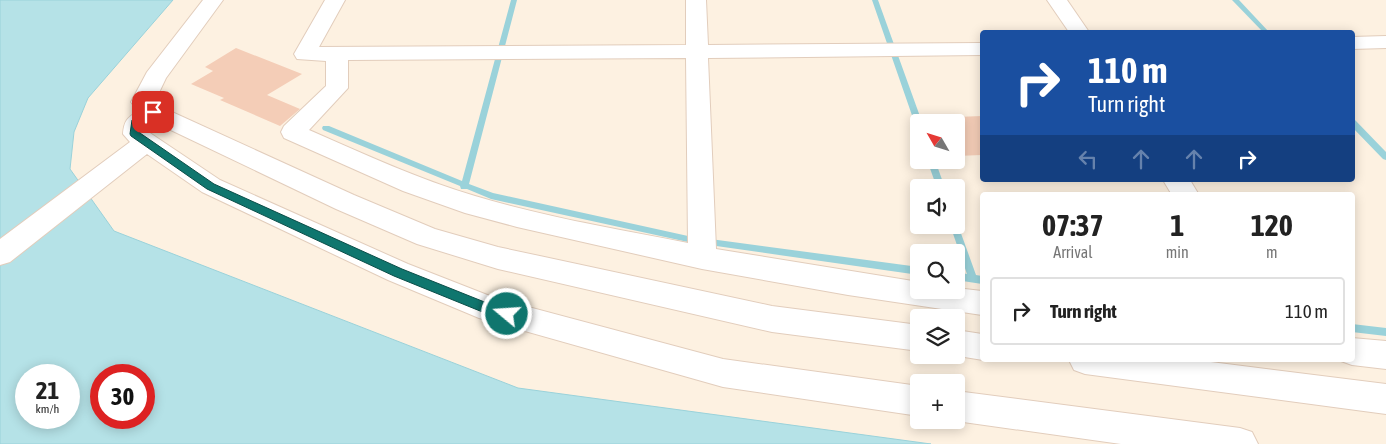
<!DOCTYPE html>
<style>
body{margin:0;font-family:"Asap Condensed",sans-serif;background:#f2f2f2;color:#222;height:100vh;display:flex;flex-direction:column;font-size:19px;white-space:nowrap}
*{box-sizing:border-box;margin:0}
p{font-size:16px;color:#767676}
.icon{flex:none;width:28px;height:28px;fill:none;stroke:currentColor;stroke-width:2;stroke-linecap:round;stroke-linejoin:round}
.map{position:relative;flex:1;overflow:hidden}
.side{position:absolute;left:980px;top:192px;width:375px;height:170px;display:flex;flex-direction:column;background:#fff;border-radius:5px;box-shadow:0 2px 12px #0003}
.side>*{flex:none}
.hud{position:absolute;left:980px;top:30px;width:375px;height:152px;border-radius:5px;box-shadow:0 2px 12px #0003;background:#1a4fa0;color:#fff;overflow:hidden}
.needle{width:32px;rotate:309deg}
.controls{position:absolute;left:910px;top:114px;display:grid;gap:10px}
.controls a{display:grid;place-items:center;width:55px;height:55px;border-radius:5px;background:#fff;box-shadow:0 2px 12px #0003;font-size:25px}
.speed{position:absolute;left:15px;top:364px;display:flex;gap:10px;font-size:25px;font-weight:700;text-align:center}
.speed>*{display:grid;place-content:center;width:65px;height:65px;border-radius:50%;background:#fff;box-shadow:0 2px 12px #0003;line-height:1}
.speed small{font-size:12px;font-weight:400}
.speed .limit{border:8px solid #d22;background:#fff;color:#111}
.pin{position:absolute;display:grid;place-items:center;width:42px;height:42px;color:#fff;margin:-21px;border-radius:10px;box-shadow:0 2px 8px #0006}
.me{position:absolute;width:55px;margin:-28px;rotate:288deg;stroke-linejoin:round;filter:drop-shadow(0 0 4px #0008)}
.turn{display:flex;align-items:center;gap:18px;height:105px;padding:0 25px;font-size:22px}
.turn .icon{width:65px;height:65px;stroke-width:2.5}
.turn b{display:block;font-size:35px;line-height:42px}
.lanes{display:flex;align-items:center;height:48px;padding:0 25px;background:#0003;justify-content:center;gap:25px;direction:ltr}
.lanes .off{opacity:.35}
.eta{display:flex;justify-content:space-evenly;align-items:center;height:85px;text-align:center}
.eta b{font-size:30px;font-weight:700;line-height:35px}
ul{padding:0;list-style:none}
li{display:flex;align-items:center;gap:15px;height:68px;margin:0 10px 8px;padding:0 15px;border:2px solid #e0e0e0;border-radius:5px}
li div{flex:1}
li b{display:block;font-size:19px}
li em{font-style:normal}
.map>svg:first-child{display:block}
.water{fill:#b5e2e7;stroke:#9ad2da;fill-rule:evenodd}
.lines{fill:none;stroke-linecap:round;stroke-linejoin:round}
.stream{fill:#9ad2da;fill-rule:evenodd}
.building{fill:#f4cdb7}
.street-casing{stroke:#e2cdbc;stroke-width:2}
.street{fill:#fff;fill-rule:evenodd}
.route{fill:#0f766e;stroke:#0a4d48}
</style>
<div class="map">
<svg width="1386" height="444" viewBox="0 0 1386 444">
<rect width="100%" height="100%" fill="#fdf1e1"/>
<path class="water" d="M 0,0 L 173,0 L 88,98 L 74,132 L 70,169 L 114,231 L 518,388 L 931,444 L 0,444 ZM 26,375 L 69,375 L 69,418 L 26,418 ZM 101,375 L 144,375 L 144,418 L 101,418 Z"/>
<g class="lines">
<path class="stream" d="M 511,0 L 517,0 L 469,184 L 493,193 L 688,236 L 919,267 L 919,275 L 688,242 L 491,199 L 467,189 L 461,189 L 460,186 L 323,130 L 322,128 L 323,126 L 329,126 L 462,181 Z
M 872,0 L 878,0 L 922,122 L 919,122 L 919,126 L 915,124 Z
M 1232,0 L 1239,0 L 1269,32 L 1263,32 Z
M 1352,120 L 1355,120 L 1386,152 L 1386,160 L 1383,159 L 1352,127 Z
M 927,160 L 935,160 L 945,188 L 937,188 Z
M 956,222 L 958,225 L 976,275 L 982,276 L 982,284 L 956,280 L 956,272 L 967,274 L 950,225 L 956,225 Z
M 1352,324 L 1386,328 L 1386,336 L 1352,332 Z"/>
</g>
<path class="building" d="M 236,48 L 302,74 L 267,95 L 300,109 L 280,126 L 220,100 L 224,98 L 191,84 L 213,71 L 205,67 Z
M 982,116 L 982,155 L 956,156 L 956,117 Z"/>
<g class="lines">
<defs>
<path id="street" d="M 203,0 L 223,0 L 166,78 L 155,101 L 161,107 L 354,195 L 435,229 L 498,247 L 772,306 L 919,325 L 919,351 L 772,332 L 498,269 L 417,244 L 336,209 L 154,122 L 148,126 L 147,131 L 220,180 L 408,264 L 495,298 L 723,359 L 919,386 L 919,416 L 723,387 L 479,318 L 388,280 L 202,192 L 147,154 L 10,262 L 0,265 L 0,239 L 130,142 L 123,134 C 124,121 127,118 138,111 L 131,102 L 147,72 Z
M 325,0 L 345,0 L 319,47 L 686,45 L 686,0 L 706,0 L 708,45 L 982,43 L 982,55 L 708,58 L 716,249 L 919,282 L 919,290 L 956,290 L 956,288 L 982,291 L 982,315 L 848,295 L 702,269 L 517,227 L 465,213 L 403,191 L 284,138 L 281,132 L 284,126 L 326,86 L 326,61 L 297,59 L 294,54 ZM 686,58 L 688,243 C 617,229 544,217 475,196 C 418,179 364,154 309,130 L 348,88 L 348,60 Z
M 1047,0 L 1067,0 L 1089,32 L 1069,32 Z
M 1386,36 L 1386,48 L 1352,49 L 1352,37 Z
M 1163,180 L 1190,180 L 1199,195 L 1172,195 Z
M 956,330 L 982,334 L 983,360 L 952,355 L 956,355 Z
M 1352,338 L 1386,341 L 1386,369 L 1352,365 L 1341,361 L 1352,360 Z
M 1069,360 L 1195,360 L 1386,384 L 1386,414 L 1085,374 L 1074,370 Z
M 956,391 L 1240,428 L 1252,432 L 1258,444 L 1121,444 L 956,421 L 953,420 L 956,420 Z"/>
</defs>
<use href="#street" class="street-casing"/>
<use href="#street" class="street"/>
</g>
<path class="route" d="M 153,109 L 158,112 L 141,124 L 140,133 L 214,184 L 402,269 L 492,305 L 512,311 L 514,314 L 512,318 L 507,320 L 485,313 L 394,276 L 207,189 L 131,136 L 130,134 L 132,120 Z"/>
</svg>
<div class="controls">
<a><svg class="needle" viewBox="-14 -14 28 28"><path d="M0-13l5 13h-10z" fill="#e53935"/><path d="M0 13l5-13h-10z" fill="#767676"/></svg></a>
<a><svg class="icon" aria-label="sound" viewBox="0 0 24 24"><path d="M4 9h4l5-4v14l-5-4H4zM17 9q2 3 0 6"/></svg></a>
<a><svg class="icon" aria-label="search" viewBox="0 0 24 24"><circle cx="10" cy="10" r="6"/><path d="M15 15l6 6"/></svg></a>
<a><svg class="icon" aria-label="layers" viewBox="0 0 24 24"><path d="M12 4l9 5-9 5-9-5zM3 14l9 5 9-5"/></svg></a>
<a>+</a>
</div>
<div class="speed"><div>21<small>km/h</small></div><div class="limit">30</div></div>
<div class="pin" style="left:153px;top:112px;background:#d93025"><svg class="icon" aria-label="arrive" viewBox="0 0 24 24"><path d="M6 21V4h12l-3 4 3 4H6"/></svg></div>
<svg class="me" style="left:507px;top:314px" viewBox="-20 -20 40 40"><circle r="17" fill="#0f766e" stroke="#fff" stroke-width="3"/><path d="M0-11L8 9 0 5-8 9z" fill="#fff"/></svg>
<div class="hud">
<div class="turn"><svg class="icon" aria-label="right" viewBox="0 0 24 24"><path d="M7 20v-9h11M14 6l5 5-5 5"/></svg><div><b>110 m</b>Turn right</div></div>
<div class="lanes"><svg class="icon off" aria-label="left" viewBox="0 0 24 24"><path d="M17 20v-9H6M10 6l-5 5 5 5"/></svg><svg class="icon off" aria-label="ahead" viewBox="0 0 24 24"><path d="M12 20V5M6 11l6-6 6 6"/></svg><svg class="icon off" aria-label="ahead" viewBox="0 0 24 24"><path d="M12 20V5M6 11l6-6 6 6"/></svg><svg class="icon" aria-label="right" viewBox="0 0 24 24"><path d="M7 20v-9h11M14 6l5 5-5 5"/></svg></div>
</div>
<section class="side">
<div class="eta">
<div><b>07:37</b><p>Arrival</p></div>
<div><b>1</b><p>min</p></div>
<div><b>120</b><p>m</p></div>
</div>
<ul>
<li><svg class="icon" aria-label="right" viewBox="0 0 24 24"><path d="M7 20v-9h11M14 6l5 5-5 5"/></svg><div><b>Turn right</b></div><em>110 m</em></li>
</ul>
</section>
</div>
